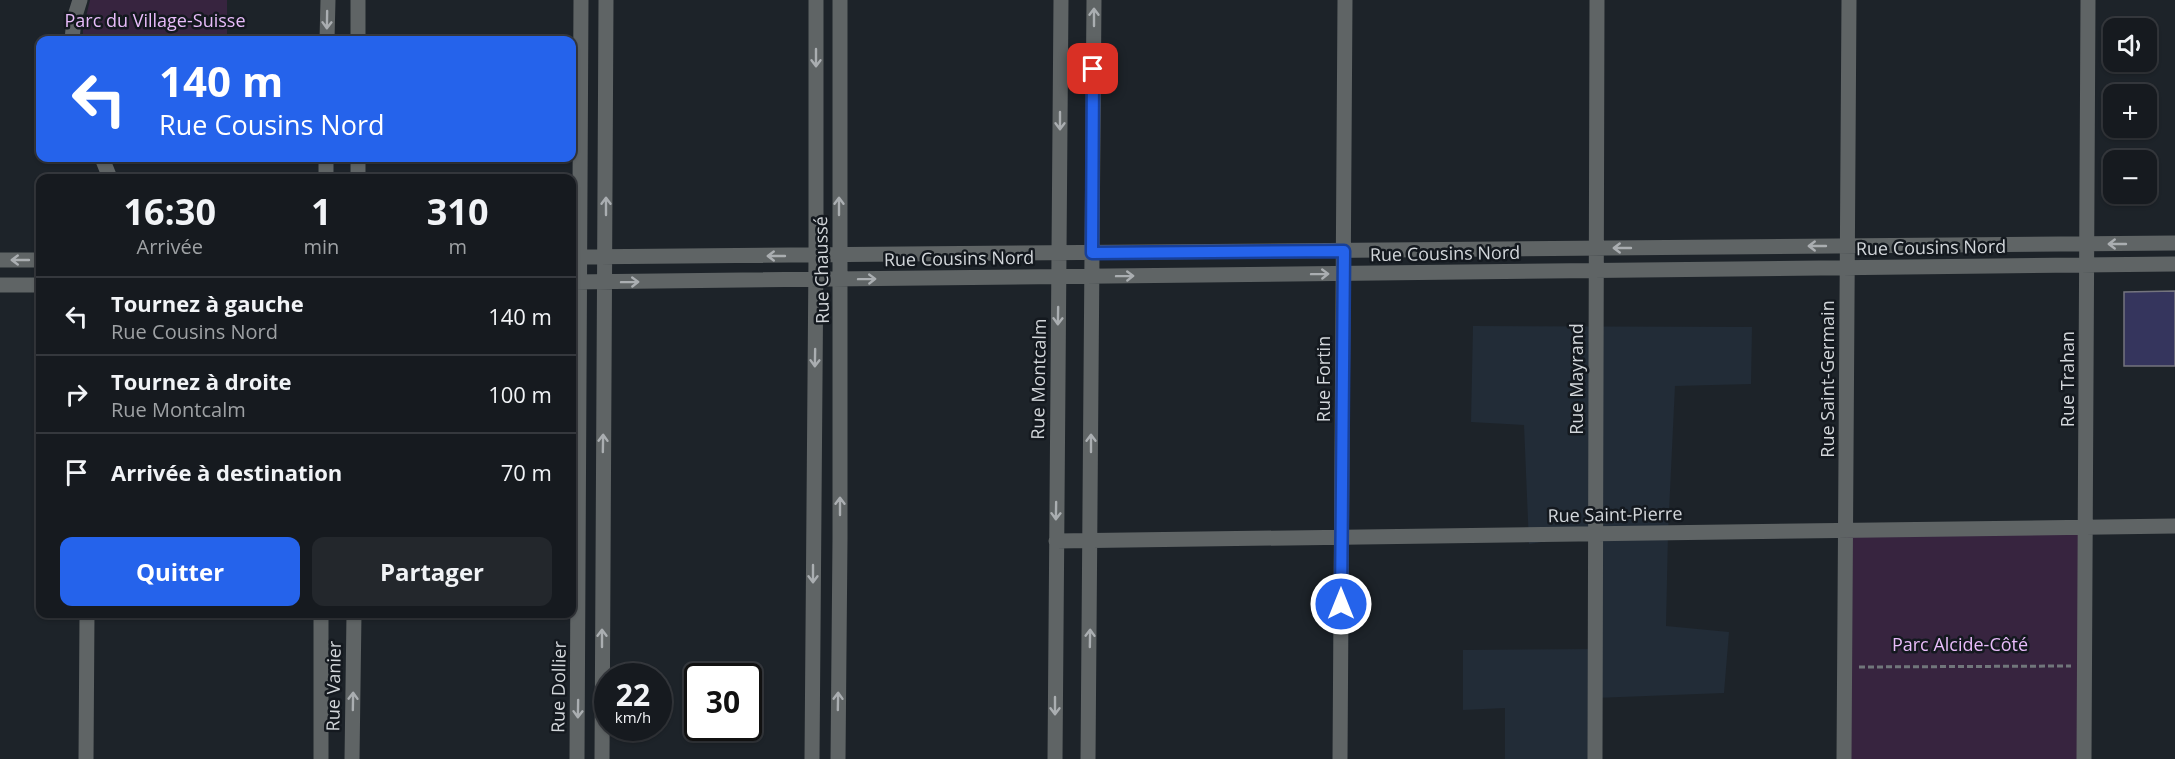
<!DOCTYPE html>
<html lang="fr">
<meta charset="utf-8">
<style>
body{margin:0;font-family:"Open Sans",sans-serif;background:#23272c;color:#f1f3f6;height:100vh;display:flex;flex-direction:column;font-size:22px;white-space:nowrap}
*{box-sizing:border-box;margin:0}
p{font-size:20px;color:#9ea1a4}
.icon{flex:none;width:33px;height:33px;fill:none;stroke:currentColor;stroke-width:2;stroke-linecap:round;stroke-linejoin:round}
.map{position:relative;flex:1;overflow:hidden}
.side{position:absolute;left:36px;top:174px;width:540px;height:444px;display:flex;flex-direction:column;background:#161a1f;border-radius:12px;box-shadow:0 2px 4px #0004,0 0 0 2px #35383d}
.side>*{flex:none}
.guide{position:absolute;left:36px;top:36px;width:540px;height:126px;border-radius:12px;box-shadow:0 2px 4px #0004,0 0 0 2px #35383d;background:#2563eb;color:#fff;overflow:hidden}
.controls{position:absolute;left:2103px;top:18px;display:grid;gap:12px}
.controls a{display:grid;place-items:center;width:54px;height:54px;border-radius:12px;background:#161a1f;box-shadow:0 2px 4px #0004,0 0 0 2px #35383d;font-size:30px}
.speed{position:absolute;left:594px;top:663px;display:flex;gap:12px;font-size:30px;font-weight:700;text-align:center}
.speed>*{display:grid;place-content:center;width:78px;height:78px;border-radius:50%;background:#161a1f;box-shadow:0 2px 4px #0004,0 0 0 2px #35383d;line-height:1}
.speed small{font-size:15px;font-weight:400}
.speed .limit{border:3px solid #111;border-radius:9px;background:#fff;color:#111}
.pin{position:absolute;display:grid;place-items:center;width:51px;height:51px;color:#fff;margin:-26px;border-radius:12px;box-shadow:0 3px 9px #0006}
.me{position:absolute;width:66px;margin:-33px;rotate:0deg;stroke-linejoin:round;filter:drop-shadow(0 0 4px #0008)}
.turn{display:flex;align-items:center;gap:21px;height:126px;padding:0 24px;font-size:27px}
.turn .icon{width:78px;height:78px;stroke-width:2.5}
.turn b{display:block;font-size:42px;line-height:51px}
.eta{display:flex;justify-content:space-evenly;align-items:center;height:102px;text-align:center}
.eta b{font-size:36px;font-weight:700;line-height:42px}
.cta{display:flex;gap:12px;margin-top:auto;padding:12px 24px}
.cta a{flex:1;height:69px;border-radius:12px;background:#2563eb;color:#fff;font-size:24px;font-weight:700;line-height:69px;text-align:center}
.cta a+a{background:#23272c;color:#f1f3f6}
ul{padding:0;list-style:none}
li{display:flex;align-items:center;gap:18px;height:78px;padding:0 24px;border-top:2px solid #35383d}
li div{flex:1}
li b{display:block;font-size:22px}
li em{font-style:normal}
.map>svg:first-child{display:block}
.built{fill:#222c37}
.green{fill:#37243f}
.building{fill:#35355d;stroke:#74747e;stroke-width:1.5}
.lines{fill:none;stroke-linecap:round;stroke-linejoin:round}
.path{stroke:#71767b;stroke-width:3;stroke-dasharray:6 3;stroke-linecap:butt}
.minor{stroke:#5f6465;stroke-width:15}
.oneway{stroke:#aaaeb1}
.route-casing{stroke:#184099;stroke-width:15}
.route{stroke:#2563eb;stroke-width:10}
.labels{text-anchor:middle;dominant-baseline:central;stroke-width:5;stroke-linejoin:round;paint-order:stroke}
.park-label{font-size:18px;fill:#e8bcfa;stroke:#14191f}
.street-label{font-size:18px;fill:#d2d6da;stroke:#14191f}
</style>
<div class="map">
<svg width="2175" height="759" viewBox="0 0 2175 759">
<rect width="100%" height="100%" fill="#1d2329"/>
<path class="built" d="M 1473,326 L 1752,327 L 1751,384 L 1675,386 L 1668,533 L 1666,626 L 1729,632 L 1724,693 L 1595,698 L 1595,759 L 1505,759 L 1505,708 L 1463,710 L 1463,650 L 1601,649 L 1595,534 L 1529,544 L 1524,425 L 1471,422 Z"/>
<path class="green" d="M 90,0 L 227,0 L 227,40 L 83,40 L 83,29 Z
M 2085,527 L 2084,759 L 1844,759 L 1846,530 Z"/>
<path class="building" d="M 2175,291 L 2175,366 L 2124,366 L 2124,292 Z"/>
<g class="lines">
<path class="path" d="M 1859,667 L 2071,666"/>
<path class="minor" d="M 72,40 L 74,19 L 80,0
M 327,40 L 328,0
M 358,40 L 358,0
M 102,158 L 110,178
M 326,178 L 326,158
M 358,178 L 358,158
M 572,257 L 2175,243
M 0,260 L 40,260
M 572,282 L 2175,264
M 0,285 L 40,285
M 1056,541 L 2175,526
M 86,759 L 87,614
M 321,759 L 321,614
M 352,759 L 354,614
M 577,759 L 581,0
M 602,759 L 606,0
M 812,759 L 816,255 L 816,0
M 838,759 L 840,539 L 840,0
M 1055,759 L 1061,0
M 1088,759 L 1094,0
M 1340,759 L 1345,0
M 1595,759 L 1597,0
M 1844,759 L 1849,0
M 2084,759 L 2088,0"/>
</g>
<defs><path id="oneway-shaft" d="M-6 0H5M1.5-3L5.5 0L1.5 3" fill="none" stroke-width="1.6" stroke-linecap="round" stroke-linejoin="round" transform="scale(1.5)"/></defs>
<g class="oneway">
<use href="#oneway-shaft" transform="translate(1094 17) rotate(-90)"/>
<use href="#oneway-shaft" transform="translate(327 20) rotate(91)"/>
<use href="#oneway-shaft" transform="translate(816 58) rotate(90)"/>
<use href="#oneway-shaft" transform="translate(1060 121) rotate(90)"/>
<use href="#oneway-shaft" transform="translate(606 206) rotate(-90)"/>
<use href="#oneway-shaft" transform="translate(839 206) rotate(-90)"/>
<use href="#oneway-shaft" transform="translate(2117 244) rotate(180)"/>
<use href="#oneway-shaft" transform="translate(1817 246) rotate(180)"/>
<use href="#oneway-shaft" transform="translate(1622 248) rotate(180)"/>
<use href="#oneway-shaft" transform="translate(776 256) rotate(180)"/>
<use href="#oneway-shaft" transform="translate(20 260) rotate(180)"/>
<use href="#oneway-shaft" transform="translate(1320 274) rotate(-1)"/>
<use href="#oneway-shaft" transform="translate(1125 276) rotate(-1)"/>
<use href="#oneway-shaft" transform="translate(867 279) rotate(-1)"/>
<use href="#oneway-shaft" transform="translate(630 282) rotate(-1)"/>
<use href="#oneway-shaft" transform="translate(1058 316) rotate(91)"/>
<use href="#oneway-shaft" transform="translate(815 358) rotate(91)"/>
<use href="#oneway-shaft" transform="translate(603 443) rotate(-89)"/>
<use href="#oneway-shaft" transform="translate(1091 443) rotate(-90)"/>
<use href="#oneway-shaft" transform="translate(840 506) rotate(-90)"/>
<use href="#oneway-shaft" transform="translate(1056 511) rotate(91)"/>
<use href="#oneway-shaft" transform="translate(813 574) rotate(90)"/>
<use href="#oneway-shaft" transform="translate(602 638) rotate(-90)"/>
<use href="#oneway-shaft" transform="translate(1090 638) rotate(-89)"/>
<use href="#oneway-shaft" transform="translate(353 701) rotate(-89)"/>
<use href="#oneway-shaft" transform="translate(838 701) rotate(-89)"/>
<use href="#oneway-shaft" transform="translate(1055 706) rotate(90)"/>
<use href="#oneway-shaft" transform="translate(578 709) rotate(91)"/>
</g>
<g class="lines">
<defs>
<path id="route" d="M 1093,69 L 1092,253 L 1344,251 L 1341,604"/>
</defs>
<use href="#route" class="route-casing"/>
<use href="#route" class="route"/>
</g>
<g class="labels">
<g class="park-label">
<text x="155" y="20">Parc du Village-Suisse</text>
<text x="1960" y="644">Parc Alcide-Côté</text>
</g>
<g class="street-label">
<text transform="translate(1931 247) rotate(-1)">Rue Cousins Nord</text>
<text transform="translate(1445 253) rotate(-1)">Rue Cousins Nord</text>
<text transform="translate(959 258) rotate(-1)">Rue Cousins Nord</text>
<text transform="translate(821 270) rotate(-91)">Rue Chaussé</text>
<text transform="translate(1038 379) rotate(-89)">Rue Montcalm</text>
<text transform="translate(1323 379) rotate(-90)">Rue Fortin</text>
<text transform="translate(1576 379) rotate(-90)">Rue Mayrand</text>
<text transform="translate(1827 379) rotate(-90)">Rue Saint-Germain</text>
<text transform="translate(2067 379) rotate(-90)">Rue Trahan</text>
<text transform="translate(1615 514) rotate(-1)">Rue Saint-Pierre</text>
<text transform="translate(333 686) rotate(-89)">Rue Vanier</text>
<text transform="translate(558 687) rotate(-89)">Rue Dollier</text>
</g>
</g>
</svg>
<div class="controls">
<a><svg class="icon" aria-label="sound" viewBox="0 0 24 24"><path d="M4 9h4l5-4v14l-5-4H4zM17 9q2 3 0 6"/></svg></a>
<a>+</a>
<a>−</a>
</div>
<div class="speed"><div>22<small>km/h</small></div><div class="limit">30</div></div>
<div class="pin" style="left:1093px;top:69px;background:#d93025"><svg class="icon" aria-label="arrive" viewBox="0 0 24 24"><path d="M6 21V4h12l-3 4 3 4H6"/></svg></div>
<svg class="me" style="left:1341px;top:604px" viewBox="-20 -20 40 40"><circle r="17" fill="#2563eb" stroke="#fff" stroke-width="3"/><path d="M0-11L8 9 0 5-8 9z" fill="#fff"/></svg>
<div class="guide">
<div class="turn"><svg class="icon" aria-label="left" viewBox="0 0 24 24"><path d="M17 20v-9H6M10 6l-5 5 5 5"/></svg><div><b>140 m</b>Rue Cousins Nord</div></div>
</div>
<section class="side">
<div class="eta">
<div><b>16:30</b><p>Arrivée</p></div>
<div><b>1</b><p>min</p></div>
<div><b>310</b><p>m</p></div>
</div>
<ul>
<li><svg class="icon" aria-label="left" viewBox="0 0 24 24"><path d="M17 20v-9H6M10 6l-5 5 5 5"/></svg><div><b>Tournez à gauche</b><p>Rue Cousins Nord</p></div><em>140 m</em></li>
<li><svg class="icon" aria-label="right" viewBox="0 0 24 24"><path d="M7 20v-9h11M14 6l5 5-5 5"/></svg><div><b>Tournez à droite</b><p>Rue Montcalm</p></div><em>100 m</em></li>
<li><svg class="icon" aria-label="arrive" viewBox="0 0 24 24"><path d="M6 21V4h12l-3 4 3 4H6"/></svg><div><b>Arrivée à destination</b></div><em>70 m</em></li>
</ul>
<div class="cta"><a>Quitter</a><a>Partager</a></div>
</section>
</div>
